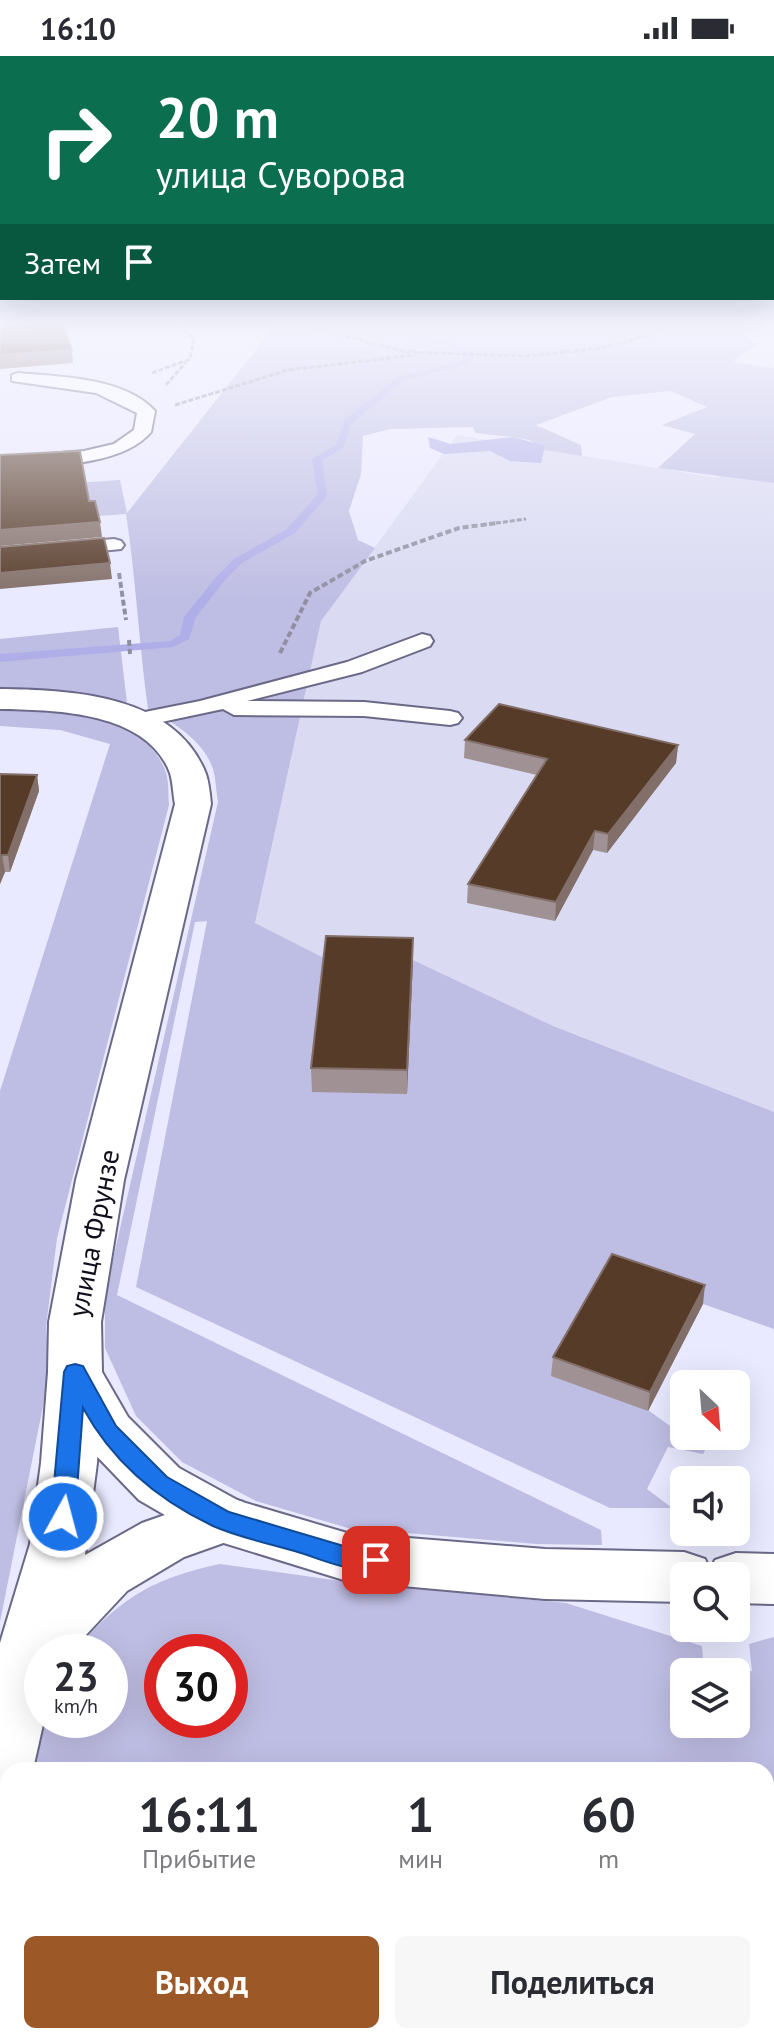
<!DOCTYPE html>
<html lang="ru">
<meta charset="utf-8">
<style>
body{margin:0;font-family:"PT Sans",sans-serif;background:#f7f7f7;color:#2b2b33;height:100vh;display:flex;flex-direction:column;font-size:30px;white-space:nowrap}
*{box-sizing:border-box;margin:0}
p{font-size:26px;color:#7c7c81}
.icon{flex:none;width:44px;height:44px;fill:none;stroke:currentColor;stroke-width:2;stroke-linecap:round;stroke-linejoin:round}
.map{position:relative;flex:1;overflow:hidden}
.drawer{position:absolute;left:0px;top:1706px;width:774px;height:282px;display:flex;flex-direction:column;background:#fff;border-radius:24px 24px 0 0;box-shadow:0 8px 32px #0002}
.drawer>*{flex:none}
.top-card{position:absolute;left:0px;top:0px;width:774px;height:244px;box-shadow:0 8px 32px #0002;background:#0b6e4f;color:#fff;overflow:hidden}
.needle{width:52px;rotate:154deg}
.fabs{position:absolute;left:670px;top:1314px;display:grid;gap:16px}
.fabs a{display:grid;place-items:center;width:80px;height:80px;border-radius:12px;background:#fff;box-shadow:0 8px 32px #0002;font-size:40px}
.speed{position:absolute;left:24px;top:1578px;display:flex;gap:16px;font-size:40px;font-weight:700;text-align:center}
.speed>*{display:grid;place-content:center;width:104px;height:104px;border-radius:50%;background:#fff;box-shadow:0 8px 32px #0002;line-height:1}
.speed small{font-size:20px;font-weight:400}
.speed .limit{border:12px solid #d22;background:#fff;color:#111}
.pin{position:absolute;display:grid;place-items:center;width:68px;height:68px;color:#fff;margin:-34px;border-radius:16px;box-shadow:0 4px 12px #0006}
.me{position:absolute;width:88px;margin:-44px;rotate:7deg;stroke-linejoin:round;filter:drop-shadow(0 0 6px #0008)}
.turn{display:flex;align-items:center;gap:28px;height:168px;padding:0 24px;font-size:36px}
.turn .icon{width:104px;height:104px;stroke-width:2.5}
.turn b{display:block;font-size:56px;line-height:68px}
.then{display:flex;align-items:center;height:76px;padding:0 24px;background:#0003;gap:16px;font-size:30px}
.eta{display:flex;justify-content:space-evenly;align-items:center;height:136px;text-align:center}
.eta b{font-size:48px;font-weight:700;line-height:56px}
.primary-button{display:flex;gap:16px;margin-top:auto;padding:16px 24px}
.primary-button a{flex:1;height:92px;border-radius:12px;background:#9c5927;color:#fff;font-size:32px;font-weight:700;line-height:92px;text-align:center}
.primary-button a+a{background:#f7f7f7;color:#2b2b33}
.status{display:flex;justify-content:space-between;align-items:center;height:56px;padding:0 40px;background:#fff;direction:ltr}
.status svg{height:22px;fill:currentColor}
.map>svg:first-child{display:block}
.built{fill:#dadaf2}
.green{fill:#bebde3;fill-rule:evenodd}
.water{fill:#b0aee8}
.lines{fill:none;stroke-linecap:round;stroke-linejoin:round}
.stream{fill:#b0aee8;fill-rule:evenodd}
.service-casing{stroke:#6a6988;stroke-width:4}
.minor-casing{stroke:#6a6988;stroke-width:4}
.secondary-casing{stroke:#6a6988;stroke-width:4}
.path-far1{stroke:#8f8fa1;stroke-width:3;stroke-dasharray:5 2;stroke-linecap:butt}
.path{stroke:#8f8fa1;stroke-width:4;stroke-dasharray:6 3;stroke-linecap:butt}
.service{fill:#fff;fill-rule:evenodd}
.minor{fill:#fff;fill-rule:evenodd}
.secondary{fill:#fff;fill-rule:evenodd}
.wall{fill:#a09294}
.shaded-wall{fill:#836f69}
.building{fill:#573b29;stroke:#836f69;stroke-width:2}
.route{fill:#1a73e8;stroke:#114b97;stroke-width:2}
.labels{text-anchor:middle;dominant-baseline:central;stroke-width:8;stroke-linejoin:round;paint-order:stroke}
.street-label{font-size:28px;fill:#100f1b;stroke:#fff}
</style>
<div class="status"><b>16:10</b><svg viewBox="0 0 49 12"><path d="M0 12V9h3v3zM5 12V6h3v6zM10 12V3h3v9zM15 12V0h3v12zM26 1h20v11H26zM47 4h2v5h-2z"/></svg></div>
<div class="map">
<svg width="774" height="1987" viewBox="0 0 774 1987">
<rect width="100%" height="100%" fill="#e9e9ff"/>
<path class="built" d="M 457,379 L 712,421 L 732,420 L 774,427 L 774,1056 L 553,970 L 413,904 L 326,903 L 255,868 L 321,565 Z"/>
<path class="green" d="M 278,266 L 774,266 L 774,270 L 759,272 L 745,280 L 757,289 L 732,306 L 774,312 L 774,427 L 658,412 L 695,378 L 662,369 L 707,351 L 671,335 L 612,341 L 536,369 L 581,389 L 582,400 L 545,394 L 529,384 L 513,381 L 475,377 L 473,371 L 390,373 L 363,380 L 361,418 L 349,455 L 358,484 L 375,492 L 321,565 L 255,867 L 326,903 L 413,904 L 553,970 L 774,1056 L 774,1273 L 692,1244 L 648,1354 L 684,1380 L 711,1383 L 703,1398 L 668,1391 L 647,1433 L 672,1452 L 610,1452 L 136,1231 L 207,865 L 195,866 L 117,1239 L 601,1474 L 602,1489 L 536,1488 L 348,1472 L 256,1445 L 182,1406 L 136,1360 L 105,1292 L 105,1238 L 218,746 C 216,735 216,723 213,713 C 204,685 173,666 148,653 C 139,588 136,523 126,458 L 0,467 L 0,432 L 120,424 L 127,457 Z
M 118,571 L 127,647 L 55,634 L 0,633 L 0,583 Z
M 0,652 C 55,652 145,654 166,717 C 169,726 168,739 169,749 L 57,1182 L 46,1271 L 49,1320 L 0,1566 L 0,1035 L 110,688 L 60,674 L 0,670 Z
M 220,1508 L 348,1526 L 566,1547 L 702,1590 L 704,1613 L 752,1615 L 749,1588 L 774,1581 L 774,1736 L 766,1736 L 766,1714 L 28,1714 L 33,1686 L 42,1664 L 110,1664 L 110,1596 L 74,1596 C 120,1542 151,1523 220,1508 ZM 162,1596 L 230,1596 L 230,1664 L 162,1664 ZM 684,1616 L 736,1616 L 736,1668 L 684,1668 Z
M 8,1830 L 8,1980 L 223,1980 L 223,1987 L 0,1987 L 0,1875 Z"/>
<path class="water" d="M 428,381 L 451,388 L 513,381 L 545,390 L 541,407 L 510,405 L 490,395 L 444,398 L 430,392 Z"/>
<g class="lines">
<path class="stream" d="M 404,266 L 412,266 L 422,279 L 469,291 L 471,307 L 403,325 L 351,368 L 343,392 L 322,404 L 327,440 L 295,477 L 242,507 L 225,524 L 196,561 L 189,583 L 173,591 L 0,606 L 0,598 L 170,585 L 180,579 L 184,561 L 217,520 L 234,503 L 287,473 L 318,438 L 312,403 L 336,389 L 344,365 L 397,321 L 463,305 L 462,294 L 416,283 Z"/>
<defs>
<path id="service" d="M 18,317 C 60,321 124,321 155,355 L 151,376 C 120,412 45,409 0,412 L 0,402 L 84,395 L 114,388 L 134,374 L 137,357 L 96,337 L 12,325 L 12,319 Z
M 114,483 L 121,485 L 124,489 L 121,493 L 0,505 L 0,493 Z
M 422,578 L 430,580 L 433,585 L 430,590 L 362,616 L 247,645 L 364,646 L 450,655 L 458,657 L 462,662 L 458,667 L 450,669 L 364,660 L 234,659 L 223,653 L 138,671 L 130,669 L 126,664 L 130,659 L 200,645 L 347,606 Z"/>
<path id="minor" d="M 75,1296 L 94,1302 L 102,1316 L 97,1407 L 85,1499 L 142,1467 L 222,1439 L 243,1446 L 251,1463 L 243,1480 L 184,1501 L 127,1535 L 70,1596 L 42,1596 L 44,1664 L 33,1713 L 8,1714 L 8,1740 L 0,1743 L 0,1587 L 30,1488 L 41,1407 L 48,1316 L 56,1302 Z"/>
<path id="secondary" d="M 0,633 C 71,634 175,638 206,718 C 209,727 210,738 211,748 L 124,1124 L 101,1266 L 102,1316 L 128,1361 L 179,1412 L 239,1445 L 347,1477 L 545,1493 L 684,1496 L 705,1503 L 710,1514 L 715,1504 L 736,1497 L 774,1498 L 774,1548 L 736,1547 L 736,1520 L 684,1520 L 684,1546 L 545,1543 L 347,1525 L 201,1480 L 139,1444 L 88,1391 L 48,1316 L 49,1266 L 76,1124 L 175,748 C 173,738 173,727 170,717 C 147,655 54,654 0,653 Z"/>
</defs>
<use href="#service" class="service-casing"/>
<use href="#minor" class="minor-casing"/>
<use href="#secondary" class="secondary-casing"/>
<path class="path-far1" d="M 291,266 L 406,296 L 526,300 L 602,292 L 652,278 L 676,266
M 152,317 L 190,303 L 194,282 L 173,266
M 166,329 L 186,306
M 175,349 L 288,314 L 415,299
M 482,469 L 526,463"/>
<path class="path" d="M 119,517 L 126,564
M 129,584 L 130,598
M 280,597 L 310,537 L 365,505 L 459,472 L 497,467"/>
<use href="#service" class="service"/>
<use href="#minor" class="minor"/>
<use href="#secondary" class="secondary"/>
</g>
<path class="wall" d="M 465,684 L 678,689 L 676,707 L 607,797 L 593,794 L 555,865 L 467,847 L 468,828 L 537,719 L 464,702 Z
M 0,718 L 37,719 L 39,735 L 10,816 L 5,816 L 0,828 Z
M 413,904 L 407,1038 L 312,1036 L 311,1012 Z
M 703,1248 L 648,1355 L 551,1320 L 553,1301 Z"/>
<path class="shaded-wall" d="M 72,294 L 73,307 L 0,313 L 0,299 Z
M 100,466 L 102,481 L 0,490 L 0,474 Z
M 110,507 L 112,523 L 0,533 L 0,517 Z
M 678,689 L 676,707 L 607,797 L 608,778 Z
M 37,719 L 39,735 L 10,816 L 8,799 Z
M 595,775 L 593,794 L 555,865 L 556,846 Z
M 2,799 L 5,816 L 0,828 L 0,805 Z
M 413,882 L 413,904 L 407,1038 L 407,1014 Z
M 705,1229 L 703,1248 L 648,1355 L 650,1336 Z"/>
<path class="building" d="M 0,266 L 63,266 L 72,294 L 0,299 Z
M 80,395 L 89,445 L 95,445 L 100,466 L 0,474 L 0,399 Z
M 104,482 L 110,507 L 0,517 L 0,491 Z
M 499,648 L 678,689 L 608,778 L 595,775 L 556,846 L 468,828 L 547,703 L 465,684 Z
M 0,718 L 37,719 L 8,799 L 2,799 L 0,805 Z
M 326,880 L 413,882 L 407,1014 L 311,1012 Z
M 612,1198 L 705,1229 L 650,1336 L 553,1301 Z
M 319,1980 L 437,1980 L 437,1987 L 319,1987 Z"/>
<linearGradient id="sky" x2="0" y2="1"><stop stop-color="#91b2e8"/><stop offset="0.49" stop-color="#f5f5ff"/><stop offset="1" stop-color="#f5f5ff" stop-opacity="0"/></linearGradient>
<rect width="774" height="544" fill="url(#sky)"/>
<path class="route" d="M 75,1308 L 83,1310 L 116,1370 L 167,1421 L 229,1456 L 347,1491 L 384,1496 L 388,1504 L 384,1511 C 358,1520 326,1505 301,1497 C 272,1488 240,1482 213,1470 C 158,1444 112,1405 83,1352 L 75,1461 L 71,1468 L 63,1471 L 54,1468 L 51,1461 L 64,1316 L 67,1310 Z"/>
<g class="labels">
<g class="street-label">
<text transform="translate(93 1177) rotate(-79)">улица Фрунзе</text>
</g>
</g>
</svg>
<div class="fabs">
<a><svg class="needle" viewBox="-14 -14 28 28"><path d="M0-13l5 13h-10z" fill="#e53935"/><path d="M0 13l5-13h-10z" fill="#7c7c81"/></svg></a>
<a><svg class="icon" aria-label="sound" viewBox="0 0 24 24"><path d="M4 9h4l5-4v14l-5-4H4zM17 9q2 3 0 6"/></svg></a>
<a><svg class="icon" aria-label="search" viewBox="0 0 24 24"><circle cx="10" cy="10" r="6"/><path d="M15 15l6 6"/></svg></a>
<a><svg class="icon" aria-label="layers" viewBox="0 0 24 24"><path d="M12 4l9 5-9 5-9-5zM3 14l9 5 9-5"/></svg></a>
</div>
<div class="speed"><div>23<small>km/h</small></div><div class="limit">30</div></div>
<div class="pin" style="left:376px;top:1504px;background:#d93025"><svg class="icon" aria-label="arrive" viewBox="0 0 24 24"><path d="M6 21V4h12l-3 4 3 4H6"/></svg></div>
<svg class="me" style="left:63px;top:1461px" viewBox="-20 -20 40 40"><circle r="17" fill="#1a73e8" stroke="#fff" stroke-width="3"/><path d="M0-11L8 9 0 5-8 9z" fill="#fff"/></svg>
<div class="top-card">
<div class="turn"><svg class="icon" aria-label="right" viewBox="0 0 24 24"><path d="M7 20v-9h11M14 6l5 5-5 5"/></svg><div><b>20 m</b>улица Суворова</div></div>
<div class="then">Затем<svg class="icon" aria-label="arrive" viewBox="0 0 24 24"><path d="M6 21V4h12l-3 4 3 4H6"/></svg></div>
</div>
<section class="drawer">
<div class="eta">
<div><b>16:11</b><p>Прибытие</p></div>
<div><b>1</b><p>мин</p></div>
<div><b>60</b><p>m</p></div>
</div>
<div class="primary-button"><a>Выход</a><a>Поделиться</a></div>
</section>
</div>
